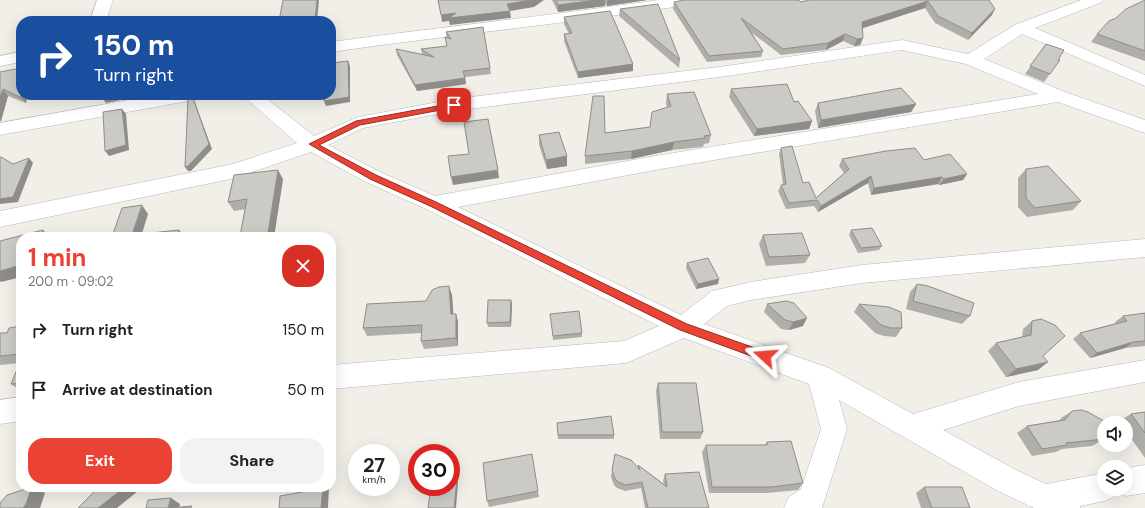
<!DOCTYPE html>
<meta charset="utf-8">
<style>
body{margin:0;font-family:"DM Sans",sans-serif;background:#f2f2f2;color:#222;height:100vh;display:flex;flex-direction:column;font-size:15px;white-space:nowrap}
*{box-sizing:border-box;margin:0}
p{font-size:13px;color:#767676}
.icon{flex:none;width:22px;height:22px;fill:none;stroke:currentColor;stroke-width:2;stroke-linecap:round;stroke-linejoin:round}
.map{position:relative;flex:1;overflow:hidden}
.panel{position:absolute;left:16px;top:232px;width:320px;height:260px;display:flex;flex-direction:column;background:#fff;border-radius:16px;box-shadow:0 4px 16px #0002}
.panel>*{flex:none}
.guide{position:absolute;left:16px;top:16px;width:320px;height:84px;border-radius:16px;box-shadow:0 4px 16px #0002;background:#1a4fa0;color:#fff;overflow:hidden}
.tools{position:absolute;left:1097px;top:416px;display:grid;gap:8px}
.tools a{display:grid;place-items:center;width:36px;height:36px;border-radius:50%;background:#fff;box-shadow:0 4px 16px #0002;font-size:20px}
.speed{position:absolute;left:348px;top:444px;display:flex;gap:8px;font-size:20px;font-weight:700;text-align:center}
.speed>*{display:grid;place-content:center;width:52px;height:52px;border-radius:50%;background:#fff;box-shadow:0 4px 16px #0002;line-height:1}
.speed small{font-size:10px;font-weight:400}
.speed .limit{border:6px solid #d22;background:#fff;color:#111}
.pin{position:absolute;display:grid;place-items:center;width:34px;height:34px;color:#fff;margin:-17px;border-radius:8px;box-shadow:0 2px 6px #0006}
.me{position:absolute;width:44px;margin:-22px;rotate:289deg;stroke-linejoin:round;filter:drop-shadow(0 0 3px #0008)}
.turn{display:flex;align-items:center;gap:14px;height:84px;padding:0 12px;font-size:18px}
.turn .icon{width:52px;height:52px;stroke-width:2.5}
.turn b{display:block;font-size:28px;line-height:34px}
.round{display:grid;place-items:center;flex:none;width:42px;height:42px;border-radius:16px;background:#f2f2f2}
.headline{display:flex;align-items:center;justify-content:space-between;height:68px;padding:0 12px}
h1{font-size:24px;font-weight:700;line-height:30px;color:#ea4335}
.cta{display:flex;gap:8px;margin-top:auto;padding:8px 12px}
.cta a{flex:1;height:46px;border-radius:16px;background:#ea4335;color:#fff;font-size:16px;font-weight:700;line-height:46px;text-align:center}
.cta a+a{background:#f2f2f2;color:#222}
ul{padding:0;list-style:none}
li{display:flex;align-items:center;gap:12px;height:60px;padding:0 12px}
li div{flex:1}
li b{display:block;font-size:15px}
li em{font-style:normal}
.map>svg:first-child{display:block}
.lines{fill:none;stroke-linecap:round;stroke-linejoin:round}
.street-casing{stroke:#b5b8bc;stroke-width:1}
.street{fill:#fff;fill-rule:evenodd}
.wall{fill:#afaea9}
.shaded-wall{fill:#8f8d8a}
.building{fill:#cccac5;stroke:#8f8d8a}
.route{fill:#ea4335;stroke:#982c22}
</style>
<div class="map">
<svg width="1145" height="508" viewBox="0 0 1145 508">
<rect width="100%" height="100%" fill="#f1efe8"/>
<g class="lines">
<defs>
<path id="street" d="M 97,0 L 113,0 L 106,21 L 90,21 Z
M 658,0 L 696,0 L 693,3 L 688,5 C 569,23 450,35 331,52 L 331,42 C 440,27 549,16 658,0 Z
M 1081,0 L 1103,0 L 1100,3 L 1035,28 L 1145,75 L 1145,86 L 1022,34 L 984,59 L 1065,92 L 1145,120 L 1145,133 L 1058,102 L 655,170 L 458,207 L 681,315 L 712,291 L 751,282 L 862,265 L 1145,239 L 1145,257 L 862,283 L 751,300 L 727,306 L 704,324 L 829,368 L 913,414 L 1019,382 L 1145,360 L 1145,382 L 1019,406 L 943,430 L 1018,471 L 1046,484 L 1104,473 L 1104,489 L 1126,489 L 1126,468 L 1145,465 L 1145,493 L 1126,496 L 1116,492 L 1114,497 L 1104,501 L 1080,506 L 1080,508 L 1034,508 L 998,491 L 839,400 L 847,429 L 822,508 L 784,508 L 788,498 L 801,489 L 821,429 L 809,384 L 684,338 L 626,363 L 331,389 L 331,365 L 624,341 L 659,326 L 426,209 L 366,182 L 311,152 L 235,178 L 0,227 L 0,211 L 233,164 L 297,143 L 242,95 L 262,95 L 314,136 L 358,117 L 454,99 L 727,66 L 902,40 L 968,54 L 1015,25 ZM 902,50 L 966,64 L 1038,94 L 655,156 L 435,196 L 380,172 L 328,145 L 363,128 L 454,111 L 727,76 Z
M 21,52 L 21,62 L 0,66 L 0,56 Z
M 157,95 L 197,95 L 194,99 L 188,101 L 0,135 L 0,123 Z
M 21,397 L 21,421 L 0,424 L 0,400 Z"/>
</defs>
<use href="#street" class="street-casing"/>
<use href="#street" class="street"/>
</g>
<path class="wall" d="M 552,0 L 647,0 L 607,6 L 605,4 L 605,6 L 558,12 Z
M 989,0 L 992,15 L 968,40 L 935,23 L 925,8 L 863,28 L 863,38 L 860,45 L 854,46 L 843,41 L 826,50 L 781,55 L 752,33 L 763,51 L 761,57 L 707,62 L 673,9 L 674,2 L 801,2 Z
M 1145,0 L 1145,61 L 1091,42 L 1097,34 Z
M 620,9 L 680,60 L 679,68 L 619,16 Z
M 564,17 L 633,71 L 578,78 L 564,41 L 564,34 L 569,34 L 564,24 Z
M 483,27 L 491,74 L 465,77 L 466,84 L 417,91 L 397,55 L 396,49 L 422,54 L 421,49 L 447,46 L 446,32 Z
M 1046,44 L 1058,60 L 1060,60 L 1044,82 L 1025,74 Z
M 0,72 L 26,103 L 8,96 L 1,121 Z
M 731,89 L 794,102 L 812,121 L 809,129 L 754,136 L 729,97 Z
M 667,94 L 711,135 L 709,143 L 704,144 L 703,147 L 672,150 L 631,159 L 585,164 L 585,156 L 605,133 L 650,127 L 667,107 L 666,103 Z
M 818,103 L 916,104 L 911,112 L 818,128 L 815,111 Z
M 539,135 L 567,156 L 567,166 L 547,169 L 539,145 Z
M 781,148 L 803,183 L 816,198 L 844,173 L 839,166 L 842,159 L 924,160 L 967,174 L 963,180 L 939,185 L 938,184 L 871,195 L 868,183 L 818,212 L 814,206 L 786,209 L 778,191 L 781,185 L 783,185 L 779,154 Z
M 1026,169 L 1081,201 L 1073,210 L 1027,217 L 1018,207 L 1018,178 Z
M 283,179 L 274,237 L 240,237 L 240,236 L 245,209 L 234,211 L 228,202 Z
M 851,230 L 882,246 L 879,250 L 858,253 L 849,235 Z
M 763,235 L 810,255 L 805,263 L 766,266 L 759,244 Z
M 687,263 L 718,284 L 696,289 L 686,268 Z
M 917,284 L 970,316 L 962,324 L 906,309 L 910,292 Z
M 452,295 L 453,314 L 456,314 L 458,322 L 458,346 L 424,349 L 421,341 L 422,333 L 367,336 L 363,328 L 426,301 Z
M 511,300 L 512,304 L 511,327 L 488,327 L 487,323 Z
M 767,304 L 803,326 L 789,330 L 781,329 L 764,312 Z
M 859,304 L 902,328 L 896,337 L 884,336 L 875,333 L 854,312 Z
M 1145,313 L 1145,346 L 1125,348 L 1090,358 L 1073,339 L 1080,333 L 1116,323 L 1115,322 L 1123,316 Z
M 551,318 L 582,333 L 582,337 L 553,340 Z
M 1032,321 L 1043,356 L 1038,370 L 1006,377 L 988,351 L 996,343 L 1022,337 L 1023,329 Z
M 21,326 L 21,391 L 11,384 L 20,363 L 0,365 L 0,333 L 7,333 Z
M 658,383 L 703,432 L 700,439 L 660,439 L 656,391 Z
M 1072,411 L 1104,439 L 1092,446 L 1062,449 L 1056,452 L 1032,456 L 1017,433 L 1027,426 L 1060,420 L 1061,418 Z
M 1145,412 L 1145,458 L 1126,431 L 1126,423 L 1120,423 L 1119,421 L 1131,414 Z
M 557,423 L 614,435 L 614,439 L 558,439 Z
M 767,442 L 803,483 L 798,490 L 767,493 L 709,493 L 702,452 L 706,445 L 765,445 Z
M 615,454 L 638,468 L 638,465 L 664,484 L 663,481 L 665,474 L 709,508 L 645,508 L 641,488 L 625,491 L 617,488 L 614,485 L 611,477 Z
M 924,487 L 970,508 L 921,508 L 916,493 Z
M 538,491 L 539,497 L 489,507 L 487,501 Z"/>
<path class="shaded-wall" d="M 317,0 L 319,0 L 317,21 L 315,21 Z
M 531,0 L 544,0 L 534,7 L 510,11 L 511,18 L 450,25 L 449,21 L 442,22 L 441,15 Z
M 597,0 L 605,0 L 605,6 L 558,12 L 558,5 Z
M 607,0 L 647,0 L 607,6 Z
M 928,1 L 925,8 L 860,29 L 862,22 Z
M 995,9 L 992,15 L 968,40 L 972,33 Z
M 845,34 L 843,41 L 826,50 L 828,43 Z
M 863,38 L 860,45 L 854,46 L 857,39 Z
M 348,61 L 350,66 L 350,102 L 326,106 L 324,101 Z
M 633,64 L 633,71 L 578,78 L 578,72 Z
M 465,78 L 466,84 L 417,91 L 415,85 Z
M 3,89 L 8,96 L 1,121 L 0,121 L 0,98 Z
M 21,94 L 21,95 L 28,95 L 26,103 L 20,97 Z
M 117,95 L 124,95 L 125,99 L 106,103 L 102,98 Z
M 192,95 L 194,100 L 212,149 L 191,171 L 188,171 L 185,167 Z
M 916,104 L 911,112 L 818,128 L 821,120 Z
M 122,109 L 126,114 L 129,150 L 109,156 L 105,151 Z
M 812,121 L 809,129 L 754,136 L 757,129 Z
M 674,142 L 672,150 L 631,159 L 632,151 Z
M 567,156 L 567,166 L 547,169 L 546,160 Z
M 29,158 L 33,163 L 18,202 L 0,204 L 0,199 Z
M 278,170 L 283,179 L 274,237 L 271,237 L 268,233 Z
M 498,170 L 499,178 L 453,185 L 451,177 Z
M 967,174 L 963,180 L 939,185 L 944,179 Z
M 871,176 L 868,183 L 818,212 L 821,206 Z
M 942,177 L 938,184 L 871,195 L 874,188 Z
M 142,205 L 148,214 L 141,237 L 132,235 Z
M 43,230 L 50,237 L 42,237 Z
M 179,230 L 185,237 L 177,237 Z
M 21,265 L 21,277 L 1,282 L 0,281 L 0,271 Z
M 719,279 L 718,284 L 696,289 L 698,284 Z
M 449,286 L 452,295 L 454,323 L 451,314 Z
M 511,300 L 512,304 L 511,327 L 510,322 Z
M 456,314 L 458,322 L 458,346 L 456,338 Z
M 807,318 L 803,326 L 789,330 L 793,322 Z
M 1133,342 L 1125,348 L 1090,358 L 1097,353 Z
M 1048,362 L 1038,370 L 1006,377 L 1016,369 Z
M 457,480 L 458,483 L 456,508 L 454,508 Z
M 32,487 L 45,493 L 40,508 L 23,508 Z
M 125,487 L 143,487 L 117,508 L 98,508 Z
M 323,487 L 329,487 L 328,508 L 321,508 Z
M 171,498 L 180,504 L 179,508 L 168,508 Z"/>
<path class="building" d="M 283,0 L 317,0 L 315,21 L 279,21 Z
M 438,0 L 531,0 L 507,4 L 510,11 L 449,18 L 456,13 L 441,15 Z
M 556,0 L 597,0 L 558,5 Z
M 684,0 L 799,0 L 801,2 L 809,0 L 989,0 L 995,9 L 972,33 L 938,16 L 928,1 L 862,22 L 863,38 L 857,39 L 845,34 L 828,43 L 783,49 L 741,18 L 763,51 L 709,56 L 674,2 Z
M 1145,0 L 1145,51 L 1097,34 L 1109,21 L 1116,18 L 1126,9 Z
M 658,4 L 680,60 L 620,9 Z
M 610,11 L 633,64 L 578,72 L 564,34 L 572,33 L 564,17 Z
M 483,27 L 490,68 L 463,71 L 465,78 L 415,85 L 396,49 L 434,57 L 421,49 L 447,46 L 445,37 L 451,39 L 446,32 Z
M 1046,44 L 1064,50 L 1058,60 L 1060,60 L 1050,74 L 1030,66 Z
M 348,61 L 349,97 L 324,101 L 324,95 L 331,95 L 331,63 Z
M 21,68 L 21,94 L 20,97 L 3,89 L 0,98 L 0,72 Z
M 787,84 L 794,102 L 798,101 L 812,121 L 757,129 L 731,89 Z
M 901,88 L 916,104 L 821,120 L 818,103 Z
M 694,92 L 711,135 L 704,136 L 705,138 L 674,142 L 632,151 L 585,156 L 593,96 L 604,96 L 605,133 L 650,127 L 652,112 L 671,106 L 667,94 Z
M 102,95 L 117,95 L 102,98 Z
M 192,95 L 209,144 L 188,166 L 185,167 L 188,97 Z
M 122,109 L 126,145 L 105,151 L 103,112 Z
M 488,119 L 498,170 L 451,177 L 448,156 L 469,154 L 464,122 Z
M 559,132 L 567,156 L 546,160 L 539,135 Z
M 792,146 L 803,183 L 809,182 L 816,198 L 849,169 L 842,159 L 886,151 L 915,148 L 924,160 L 950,154 L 967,174 L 944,179 L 942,177 L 874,188 L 871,176 L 821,206 L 817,200 L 789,203 L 781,185 L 786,184 L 781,148 Z
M 0,157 L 1,157 L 13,164 L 29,158 L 13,197 L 0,199 Z
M 1048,166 L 1081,201 L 1035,208 L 1026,198 L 1026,169 Z
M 278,170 L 268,233 L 240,236 L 247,199 L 228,202 L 234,175 Z
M 142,205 L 132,235 L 179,230 L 177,237 L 95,237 L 96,236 L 113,234 L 122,208 Z
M 872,228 L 882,246 L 861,248 L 851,230 Z
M 43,230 L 42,237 L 21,237 L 21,265 L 0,271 L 0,241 Z
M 802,233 L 810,255 L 769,257 L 763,235 Z
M 708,258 L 719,279 L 698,284 L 687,263 Z
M 917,284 L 928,286 L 974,303 L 970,316 L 913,301 Z
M 449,286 L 451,314 L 456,314 L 456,338 L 421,341 L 422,325 L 363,328 L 367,304 L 426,301 L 432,290 L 439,287 Z
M 488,300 L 511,300 L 510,322 L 487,323 Z
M 786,301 L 794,303 L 807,318 L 793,322 L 785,320 L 767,304 Z
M 859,304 L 889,307 L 901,312 L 902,328 L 890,328 L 881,325 Z
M 579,311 L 582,333 L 553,336 L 550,314 Z
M 1145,313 L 1145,341 L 1133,342 L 1097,353 L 1080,333 L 1127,321 L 1123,316 Z
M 1041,319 L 1055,325 L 1065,336 L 1043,356 L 1048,362 L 1016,369 L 996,343 L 1031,335 L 1032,321 Z
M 21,326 L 21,354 L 0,356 L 0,333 L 7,333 L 9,328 Z
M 21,360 L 21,383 L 11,384 Z
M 658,383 L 696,383 L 703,432 L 662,432 Z
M 1082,410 L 1088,412 L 1104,421 L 1104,439 L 1066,443 L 1067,445 L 1042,449 L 1027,426 L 1065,420 L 1072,411 Z
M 1145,412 L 1145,433 L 1131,414 Z
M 611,416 L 614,435 L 558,435 L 557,423 Z
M 791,441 L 803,483 L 772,487 L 712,487 L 706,445 L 767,445 L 767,442 Z
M 532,454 L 538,491 L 487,501 L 483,463 Z
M 615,454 L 631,460 L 640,470 L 638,465 L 667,487 L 665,474 L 699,472 L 709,508 L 648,508 L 642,482 L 626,485 L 618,482 L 615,479 L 612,470 Z
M 451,480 L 457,480 L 454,508 L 428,508 L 431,487 L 451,487 Z
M 32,487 L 26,504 L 23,508 L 0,508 L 0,503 L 7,495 Z
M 99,487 L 125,487 L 98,508 L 78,508 Z
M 302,487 L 323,487 L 321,508 L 279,508 L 280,496 L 302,492 Z
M 924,487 L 962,487 L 970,508 L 932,508 Z
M 171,498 L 168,508 L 192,506 L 191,508 L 146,508 L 148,500 Z"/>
<path class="route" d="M 454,103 L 458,105 L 457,107 L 360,125 L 319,145 L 376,175 L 436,202 L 687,324 L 769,353 L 770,356 L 769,359 L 765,361 L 680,330 L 430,206 L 370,179 L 309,144 L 356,121 Z"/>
</svg>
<div class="tools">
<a><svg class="icon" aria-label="sound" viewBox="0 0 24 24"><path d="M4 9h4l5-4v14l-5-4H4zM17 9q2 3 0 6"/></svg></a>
<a><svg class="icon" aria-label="layers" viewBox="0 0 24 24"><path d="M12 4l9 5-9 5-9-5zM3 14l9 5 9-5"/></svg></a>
</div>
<div class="speed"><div>27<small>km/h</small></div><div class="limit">30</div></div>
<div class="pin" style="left:454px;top:105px;background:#d93025"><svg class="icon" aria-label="arrive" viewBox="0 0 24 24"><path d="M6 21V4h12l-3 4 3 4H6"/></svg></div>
<svg class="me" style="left:765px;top:356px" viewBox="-20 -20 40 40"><path d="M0-17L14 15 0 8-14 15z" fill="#ea4335" stroke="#fff" stroke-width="4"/></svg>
<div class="guide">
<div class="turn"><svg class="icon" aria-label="right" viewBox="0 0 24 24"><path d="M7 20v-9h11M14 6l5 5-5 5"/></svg><div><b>150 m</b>Turn right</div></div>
</div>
<section class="panel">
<div class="headline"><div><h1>1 min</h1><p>200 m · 09:02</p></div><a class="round" style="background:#d93025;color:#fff"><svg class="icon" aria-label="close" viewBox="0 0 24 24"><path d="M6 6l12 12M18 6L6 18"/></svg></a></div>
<ul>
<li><svg class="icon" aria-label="right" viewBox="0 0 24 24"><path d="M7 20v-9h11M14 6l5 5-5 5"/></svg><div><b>Turn right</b></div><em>150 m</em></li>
<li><svg class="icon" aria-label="arrive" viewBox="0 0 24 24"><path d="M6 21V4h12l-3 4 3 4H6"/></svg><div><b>Arrive at destination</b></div><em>50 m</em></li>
</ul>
<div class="cta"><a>Exit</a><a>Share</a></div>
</section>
</div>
